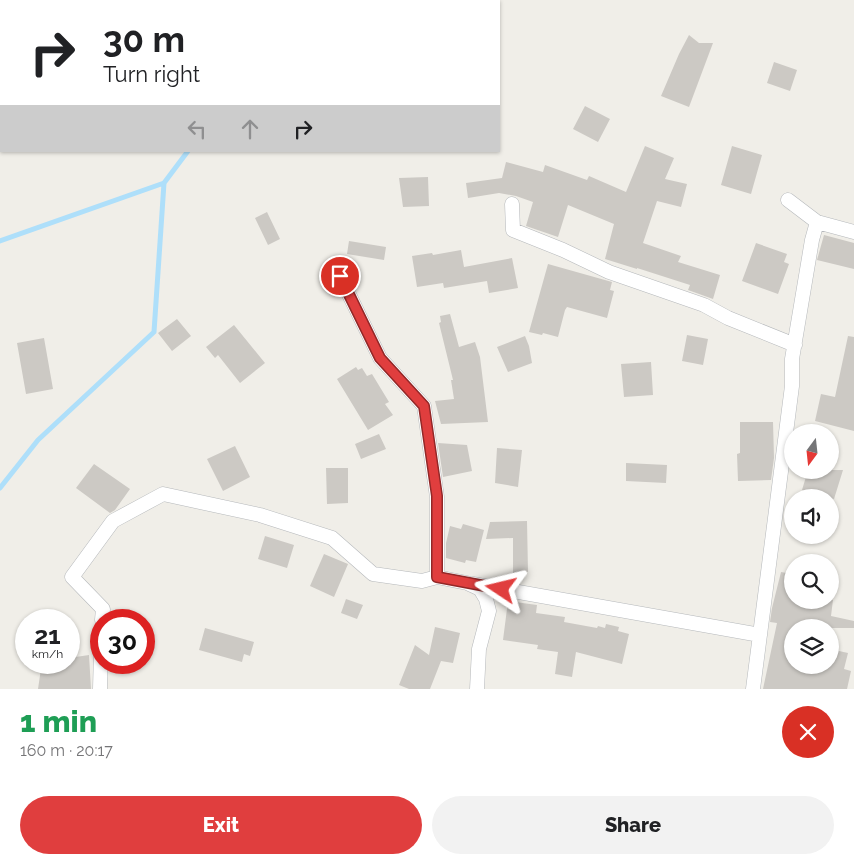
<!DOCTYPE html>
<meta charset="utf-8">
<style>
body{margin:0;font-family:Raleway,sans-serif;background:#f2f2f2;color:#202124;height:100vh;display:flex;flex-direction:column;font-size:19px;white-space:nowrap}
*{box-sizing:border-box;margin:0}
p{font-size:16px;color:#757577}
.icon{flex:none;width:28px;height:28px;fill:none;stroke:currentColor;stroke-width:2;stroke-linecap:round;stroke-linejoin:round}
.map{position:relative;height:689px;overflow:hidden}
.details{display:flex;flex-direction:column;background:#fff;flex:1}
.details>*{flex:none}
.banner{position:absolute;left:0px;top:0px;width:500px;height:152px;box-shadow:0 1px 4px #0004;background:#fff;color:#202124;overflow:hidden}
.needle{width:32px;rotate:195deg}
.controls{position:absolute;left:784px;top:424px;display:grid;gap:10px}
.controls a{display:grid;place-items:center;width:55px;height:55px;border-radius:50%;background:#fff;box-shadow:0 1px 4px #0004;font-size:25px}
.speed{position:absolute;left:15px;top:609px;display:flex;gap:10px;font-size:25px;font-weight:700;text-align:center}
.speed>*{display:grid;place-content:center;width:65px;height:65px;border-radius:50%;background:#fff;box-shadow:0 1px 4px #0004;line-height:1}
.speed small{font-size:12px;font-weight:400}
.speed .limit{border:8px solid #d22;background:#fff;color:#111}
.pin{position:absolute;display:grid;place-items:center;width:42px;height:42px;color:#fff;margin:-21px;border:2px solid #fff;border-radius:50%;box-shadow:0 1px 5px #0007}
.me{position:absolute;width:55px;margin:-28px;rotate:280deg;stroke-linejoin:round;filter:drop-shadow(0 0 4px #0008)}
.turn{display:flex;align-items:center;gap:18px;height:105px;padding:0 20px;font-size:22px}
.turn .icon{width:65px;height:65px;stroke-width:2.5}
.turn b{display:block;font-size:35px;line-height:42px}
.lanes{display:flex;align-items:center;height:48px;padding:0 20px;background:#0003;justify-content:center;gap:25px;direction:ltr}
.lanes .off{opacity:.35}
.round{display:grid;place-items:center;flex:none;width:52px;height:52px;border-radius:26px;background:#f2f2f2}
.overview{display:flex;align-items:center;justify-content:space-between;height:85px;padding:0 20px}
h1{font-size:30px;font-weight:800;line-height:38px;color:#1e9e55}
.button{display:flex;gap:10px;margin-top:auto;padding:10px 20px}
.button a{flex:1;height:58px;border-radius:30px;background:#e03e3e;color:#fff;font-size:20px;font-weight:800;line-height:58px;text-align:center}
.button a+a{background:#f2f2f2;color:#202124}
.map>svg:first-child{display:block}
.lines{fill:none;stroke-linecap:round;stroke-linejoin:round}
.stream{stroke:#aedffa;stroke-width:5}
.building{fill:#ccc9c4}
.minor-casing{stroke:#b5b8bb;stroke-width:15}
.minor{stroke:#fff;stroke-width:14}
.route-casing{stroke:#922828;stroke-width:12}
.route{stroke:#e03e3e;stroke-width:9}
</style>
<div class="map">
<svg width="854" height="689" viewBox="0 0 854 689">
<rect width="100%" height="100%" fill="#f0eee8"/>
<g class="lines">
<path class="stream" d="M 345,1 L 347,0
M 0,241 L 164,183 L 188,151
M 0,488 L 38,440 L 154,332 L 164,183"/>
</g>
<path class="building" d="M 689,35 L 699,43 L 713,43 L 689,107 L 661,96 L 679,54 Z
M 774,62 L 797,70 L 790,91 L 767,83 Z
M 585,106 L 610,119 L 598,142 L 573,129 Z
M 645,146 L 674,158 L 665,179 L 687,184 L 681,207 L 657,201 L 643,243 L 681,256 L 678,262 L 720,275 L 713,299 L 688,290 L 690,285 L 637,268 L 637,269 L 605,259 L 614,224 L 568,205 L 558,237 L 526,226 L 533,202 L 516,196 L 499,193 L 468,198 L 466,183 L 502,178 L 506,162 L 543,172 L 545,165 L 587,180 L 589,176 L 626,192 Z
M 732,146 L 762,155 L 751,194 L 721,185 Z
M 428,177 L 429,206 L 403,207 L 399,178 Z
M 267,212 L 280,239 L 268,245 L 255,218 Z
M 824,235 L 854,243 L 854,269 L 817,260 Z
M 349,241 L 386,247 L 384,260 L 347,254 Z
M 756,243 L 787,254 L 784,262 L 789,264 L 778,294 L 742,281 Z
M 461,250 L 464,267 L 512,258 L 518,288 L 489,293 L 487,281 L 444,288 L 443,283 L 417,287 L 412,256 L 432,253 L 433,255 Z
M 548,264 L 612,282 L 610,290 L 614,291 L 607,318 L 567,307 L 565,310 L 558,337 L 543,333 L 542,335 L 529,332 Z
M 450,314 L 459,347 L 475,342 L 480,357 L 488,422 L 441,424 L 435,401 L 454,399 L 451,380 L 453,380 L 439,323 L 441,322 L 440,316 Z
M 177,319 L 191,336 L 172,351 L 158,333 Z
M 234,325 L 265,363 L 240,383 L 218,355 L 215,358 L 206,347 Z
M 687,335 L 708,339 L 703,365 L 682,361 Z
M 525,336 L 529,346 L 532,363 L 508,372 L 497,347 Z
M 848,336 L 854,337 L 854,431 L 815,421 L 821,394 L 835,397 Z
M 44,338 L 53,389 L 26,394 L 17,343 Z
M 651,362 L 653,395 L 624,397 L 621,364 Z
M 356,367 L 358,370 L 362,368 L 367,376 L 372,374 L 389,402 L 385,404 L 393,415 L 368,430 L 337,379 Z
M 740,422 L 773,422 L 774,458 L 771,480 L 738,481 L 737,454 L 740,453 Z
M 379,434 L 386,449 L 361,459 L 355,444 Z
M 438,443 L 467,445 L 472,471 L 443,477 Z
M 235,446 L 250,477 L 223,491 L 207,459 Z
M 497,448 L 522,450 L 518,487 L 495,483 Z
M 626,463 L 667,465 L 666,483 L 626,481 Z
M 94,464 L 130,489 L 115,510 L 110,513 L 76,488 Z
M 326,468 L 348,468 L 348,503 L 327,504 Z
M 808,470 L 843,470 L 834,499 L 802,490 Z
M 527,521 L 528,572 L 513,573 L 513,538 L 486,539 L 490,522 Z
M 463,524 L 484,530 L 476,562 L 466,560 L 465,563 L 446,558 L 446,543 L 450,526 L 461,529 Z
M 265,536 L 294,545 L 287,568 L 258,559 Z
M 324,554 L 348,564 L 334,597 L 310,586 Z
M 781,572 L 792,574 L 792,600 L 833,600 L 831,616 L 854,621 L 854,628 L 792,628 L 792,665 L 830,665 L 830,649 L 848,653 L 844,669 L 851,671 L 847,689 L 763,689 L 777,623 L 770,622 L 772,608 Z
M 346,599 L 363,605 L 357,619 L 341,613 Z
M 508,601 L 537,605 L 536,613 L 565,617 L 564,622 L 597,628 L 598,626 L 605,628 L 606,624 L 619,627 L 618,631 L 629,634 L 622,664 L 576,652 L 572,677 L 555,674 L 558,652 L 537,649 L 538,645 L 503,640 Z
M 435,627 L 460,633 L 453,663 L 441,661 L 430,689 L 409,689 L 399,685 L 415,645 L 429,655 Z
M 205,628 L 254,642 L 250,656 L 244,654 L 242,662 L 199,650 Z
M 89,655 L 91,689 L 38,689 L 42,662 L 69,662 L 69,658 Z"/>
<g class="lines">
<defs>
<path id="minor" d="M 788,200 L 817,222 L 854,232
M 512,204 L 513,230 L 563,250 L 609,272 L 704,305 L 728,318 L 795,345
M 340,276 L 380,358 L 424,406 L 437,497 L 437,577
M 473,584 L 760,635
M 102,620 L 103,609 L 72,577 L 113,521 L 163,494 L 260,515 L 332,538 L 373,574 L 422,581 L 437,577 L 467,583 L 480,589 L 486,599 L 489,611 L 479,649 L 477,689
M 100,689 L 101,652
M 753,689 L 792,386 L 792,359 L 812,240 L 817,222"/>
</defs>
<use href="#minor" class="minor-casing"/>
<use href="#minor" class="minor"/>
</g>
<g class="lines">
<defs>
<path id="route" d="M 340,276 L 380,358 L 424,406 L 437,496 L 437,577 L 501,589"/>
</defs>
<use href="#route" class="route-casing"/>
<use href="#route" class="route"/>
</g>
</svg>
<div class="controls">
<a><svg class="needle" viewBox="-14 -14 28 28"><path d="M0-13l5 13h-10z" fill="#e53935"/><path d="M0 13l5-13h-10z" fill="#757577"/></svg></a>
<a><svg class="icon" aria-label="sound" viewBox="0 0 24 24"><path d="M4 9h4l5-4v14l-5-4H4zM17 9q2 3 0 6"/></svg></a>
<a><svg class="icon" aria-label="search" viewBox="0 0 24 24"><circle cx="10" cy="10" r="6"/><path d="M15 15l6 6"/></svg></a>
<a><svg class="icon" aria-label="layers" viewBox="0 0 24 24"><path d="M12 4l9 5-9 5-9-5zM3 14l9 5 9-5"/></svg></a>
</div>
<div class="speed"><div>21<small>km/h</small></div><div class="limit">30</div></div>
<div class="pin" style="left:340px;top:276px;background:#d93025"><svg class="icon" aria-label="arrive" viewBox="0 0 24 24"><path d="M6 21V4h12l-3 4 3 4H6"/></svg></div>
<svg class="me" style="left:501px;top:589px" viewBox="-20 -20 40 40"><path d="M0-17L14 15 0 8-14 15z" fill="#e03e3e" stroke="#fff" stroke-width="4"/></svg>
<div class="banner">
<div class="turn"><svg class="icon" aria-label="right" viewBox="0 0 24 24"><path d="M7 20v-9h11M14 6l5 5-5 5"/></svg><div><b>30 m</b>Turn right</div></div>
<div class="lanes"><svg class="icon off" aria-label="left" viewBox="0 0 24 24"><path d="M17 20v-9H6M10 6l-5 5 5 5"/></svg><svg class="icon off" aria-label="ahead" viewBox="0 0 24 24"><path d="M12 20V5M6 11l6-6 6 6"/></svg><svg class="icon" aria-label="right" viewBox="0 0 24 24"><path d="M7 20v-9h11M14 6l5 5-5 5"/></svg></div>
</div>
</div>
<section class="details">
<div class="overview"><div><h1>1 min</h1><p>160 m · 20:17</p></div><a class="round" style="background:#d93025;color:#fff"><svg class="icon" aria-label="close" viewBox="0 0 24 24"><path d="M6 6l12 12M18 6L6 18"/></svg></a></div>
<div class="button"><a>Exit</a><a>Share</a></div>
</section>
